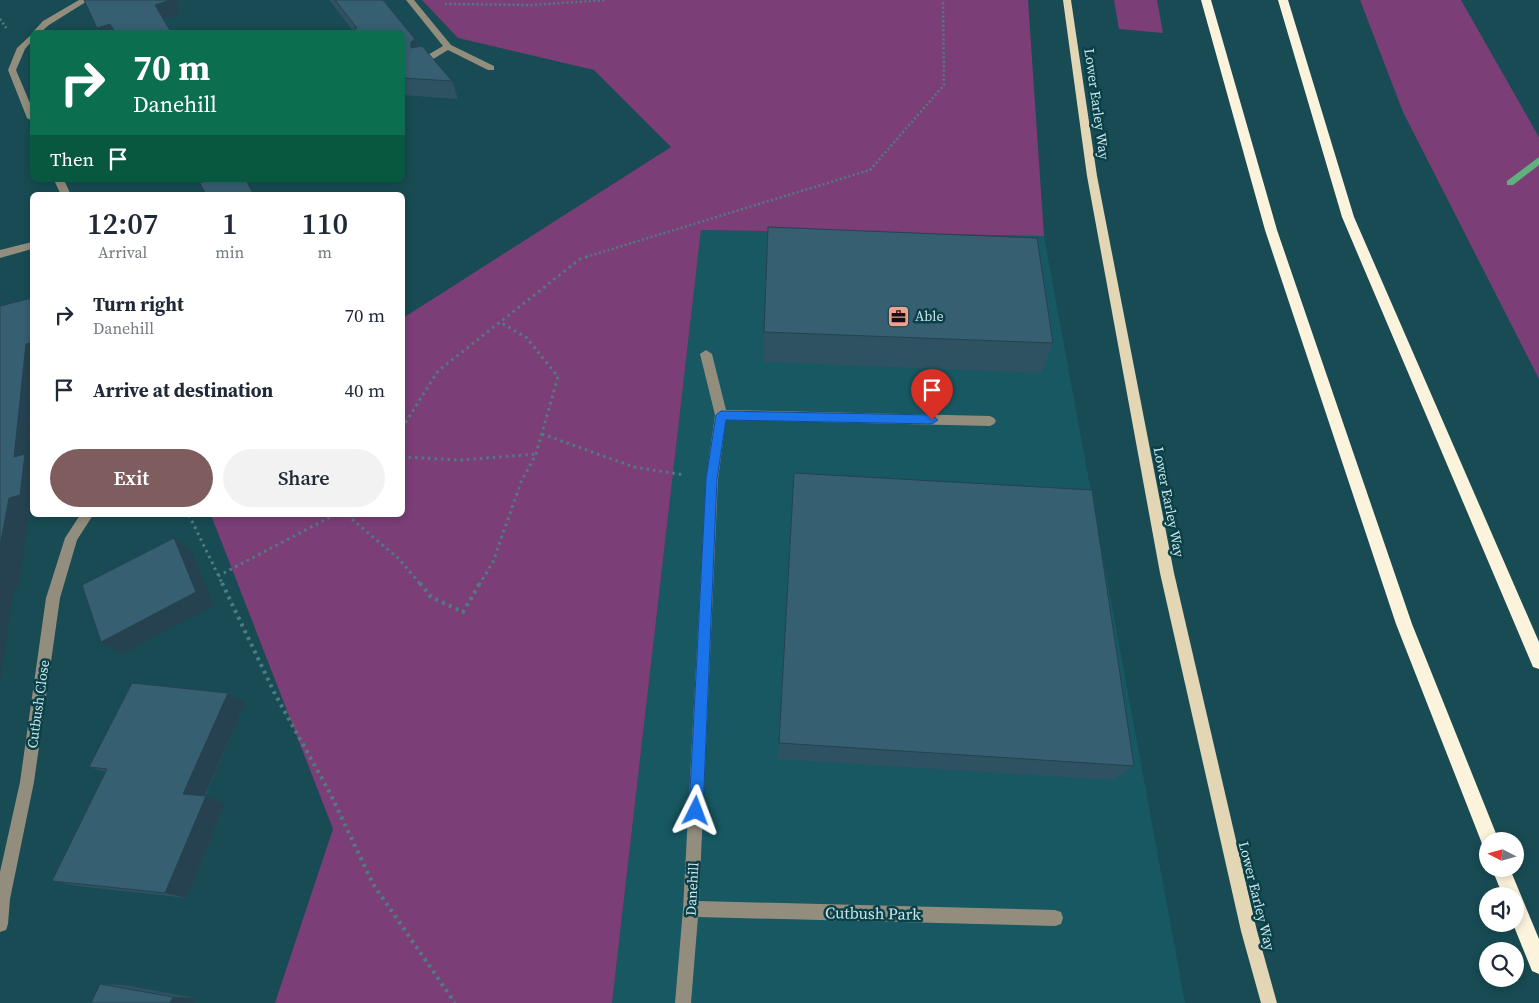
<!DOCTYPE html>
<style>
body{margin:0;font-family:"Source Serif 4",serif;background:#f2f2f3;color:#1f2937;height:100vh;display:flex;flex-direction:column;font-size:19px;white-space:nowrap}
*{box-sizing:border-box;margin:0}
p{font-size:16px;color:#747a83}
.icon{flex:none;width:28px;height:28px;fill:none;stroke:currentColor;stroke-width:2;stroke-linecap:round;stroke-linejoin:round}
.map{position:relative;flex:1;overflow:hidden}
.details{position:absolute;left:30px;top:192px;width:375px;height:325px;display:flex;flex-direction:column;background:#fff;border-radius:8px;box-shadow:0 2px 8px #0003}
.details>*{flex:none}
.hud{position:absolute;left:30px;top:30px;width:375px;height:152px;border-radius:8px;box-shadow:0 2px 8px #0003;background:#0b6e4f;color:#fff;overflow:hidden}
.needle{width:32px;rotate:276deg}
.tools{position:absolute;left:1479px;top:832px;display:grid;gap:10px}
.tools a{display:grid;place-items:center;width:45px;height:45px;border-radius:50%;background:#fff;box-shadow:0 2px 8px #0003;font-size:25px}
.pin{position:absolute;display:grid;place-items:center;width:42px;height:42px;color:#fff;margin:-51px -21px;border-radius:50% 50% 50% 0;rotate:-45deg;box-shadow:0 0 5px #0007}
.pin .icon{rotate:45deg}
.me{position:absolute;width:55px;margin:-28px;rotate:3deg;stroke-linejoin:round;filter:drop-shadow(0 0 4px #0008)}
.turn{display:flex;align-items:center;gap:18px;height:105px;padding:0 20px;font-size:22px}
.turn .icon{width:65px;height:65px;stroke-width:2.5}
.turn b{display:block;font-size:35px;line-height:42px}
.then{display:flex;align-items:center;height:48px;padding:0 20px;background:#0003;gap:10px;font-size:19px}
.eta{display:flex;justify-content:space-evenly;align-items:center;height:85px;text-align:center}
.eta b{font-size:30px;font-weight:600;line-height:35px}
.button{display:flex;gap:10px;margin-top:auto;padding:10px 20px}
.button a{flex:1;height:58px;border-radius:30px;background:#7f5d5f;color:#fff;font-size:20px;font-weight:600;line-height:58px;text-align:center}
.button a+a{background:#f2f2f3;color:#1f2937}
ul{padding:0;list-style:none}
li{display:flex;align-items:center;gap:15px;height:75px;padding:0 20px}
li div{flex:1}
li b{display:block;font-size:19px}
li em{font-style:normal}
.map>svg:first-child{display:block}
.built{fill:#175862}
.green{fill:#7b3e77}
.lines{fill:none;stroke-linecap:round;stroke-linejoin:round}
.stream{fill:#61b17f;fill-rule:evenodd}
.path-far2{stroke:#507b82;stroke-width:2.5;stroke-dasharray:2 2.5;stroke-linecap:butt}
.path-far1{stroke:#507b82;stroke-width:3;stroke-dasharray:2.5 4;stroke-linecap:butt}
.path{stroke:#507b82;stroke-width:4;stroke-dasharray:3 4.5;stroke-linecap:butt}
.minor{fill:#938d7d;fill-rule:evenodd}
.major{fill:#e3d6b5;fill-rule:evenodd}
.highway{fill:#fcf3dc;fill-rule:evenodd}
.wall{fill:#2f5262}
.shaded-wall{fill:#264250}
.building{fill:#375f72;stroke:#264250}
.route{fill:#1a73e8;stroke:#114b97}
.labels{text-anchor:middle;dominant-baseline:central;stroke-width:5;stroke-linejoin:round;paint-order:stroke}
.street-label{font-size:14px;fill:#cde6eb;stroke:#0a4048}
.poi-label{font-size:14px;fill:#cde6eb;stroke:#0a4048;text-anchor:start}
.near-street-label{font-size:16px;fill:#cde6eb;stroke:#0a4048}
</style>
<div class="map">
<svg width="1539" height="1003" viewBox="0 0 1539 1003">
<rect width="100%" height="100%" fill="#184b53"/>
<path class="built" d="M 701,230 L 1044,236 L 1185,1003 L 612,1003 Z"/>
<path class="green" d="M 422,0 L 1028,0 L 1044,236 L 701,230 L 612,1003 L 275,1003 L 333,829 L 211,515 L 402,515 L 403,318 L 671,147 L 594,70 L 458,38 Z
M 1114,0 L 1157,0 L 1163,33 L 1119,29 Z
M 1360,0 L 1461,0 L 1539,137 L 1539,379 L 1403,112 Z"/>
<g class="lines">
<path class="stream" d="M 1539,157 L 1539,165 L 1513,185 L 1507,185 L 1507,181 Z"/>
<path class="path-far2" d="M 445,4 L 532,5 L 606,0
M 0,19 L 7,29
M 586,257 L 870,170 L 944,85 L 943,0"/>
<path class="path-far1" d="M 402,428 L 438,371 L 580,259 L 591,256
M 542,434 L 634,467 L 685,475
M 402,457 L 461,460 L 536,454
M 189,515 L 223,585
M 347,515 L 399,559 L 421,585
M 218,576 L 334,515
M 479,585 L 493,562 L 521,482 L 536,454 L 558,377 L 527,338 L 500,322"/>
<path class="path" d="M 222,583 L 275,694 L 330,793 L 373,884 L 455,1003
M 420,583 L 431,597 L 463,612 L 480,583"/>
<path class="minor" d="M 79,0 L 89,0 L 49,25 L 41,32 L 33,32 L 43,21 Z
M 406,0 L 414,0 L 451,45 L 494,66 L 494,70 L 488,70 L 448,50 L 425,64 L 419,64 L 419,60 L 443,46 Z
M 32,34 L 32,41 L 25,49 L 16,70 L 32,108 L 32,121 L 27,118 L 8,70 L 17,48 Z
M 54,180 L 64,180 L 71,195 L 61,195 Z
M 32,242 L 32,249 L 0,258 L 0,250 Z
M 706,350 L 712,354 L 726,410 L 990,416 L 994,418 L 996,421 L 994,424 L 990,426 L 726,420 L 718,479 L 699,901 L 1055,910 L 1061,912 L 1063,918 L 1061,924 L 1055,926 L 698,917 L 691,1003 L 675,1003 L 683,909 L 706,479 L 715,415 L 700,354 Z
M 80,515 L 93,515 L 77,540 L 60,598 L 34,782 L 10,899 L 8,924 L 6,930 L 0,932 L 0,872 L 20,782 L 46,598 L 65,538 Z"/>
<path class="major" d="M 1063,0 L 1071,0 L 1097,176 L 1174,573 L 1257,931 L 1277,1003 L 1261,1003 L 1241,931 L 1160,573 L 1087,176 Z"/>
<path class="highway" d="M 1201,0 L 1211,0 L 1277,230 L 1412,624 L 1499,841 L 1488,841 L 1488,849 L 1483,848 L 1481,841 L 1396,624 L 1265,230 Z
M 1278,0 L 1288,0 L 1354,217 L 1539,642 L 1539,669 L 1533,667 L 1342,217 Z
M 1492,869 L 1510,869 L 1539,939 L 1539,974 L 1532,971 L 1513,924 L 1515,924 L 1515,896 L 1503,896 Z"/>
</g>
<path class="wall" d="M 329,0 L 383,0 L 415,39 L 419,47 L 452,81 L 458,99 L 402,95 L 402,32 L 354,32 Z
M 764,332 L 1053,343 L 1041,373 L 764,362 Z
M 245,703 L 205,796 L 225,803 L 187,898 L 77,886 L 52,881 L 105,772 L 89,767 Z
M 779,743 L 1134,766 L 1113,780 L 778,759 Z
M 100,984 L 125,985 L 195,998 L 193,1003 L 91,1003 Z"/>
<path class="shaded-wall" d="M 170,0 L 177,0 L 179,15 L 164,19 L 155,5 Z
M 110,24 L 116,32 L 100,32 L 97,28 Z
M 415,39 L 422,56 L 411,48 L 411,42 Z
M 32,326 L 32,511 L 30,512 L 18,588 L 14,589 L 0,685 L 0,546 L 14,457 L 26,344 Z
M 174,538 L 192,552 L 214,605 L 122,654 L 101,642 Z
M 228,693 L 245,703 L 202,801 L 183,794 Z
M 206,796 L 225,803 L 187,898 L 165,893 Z
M 173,997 L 195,998 L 193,1003 L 170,1003 Z"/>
<path class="building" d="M 84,0 L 170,0 L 155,5 L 171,32 L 115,32 L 110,24 L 97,28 Z
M 335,0 L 383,0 L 415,39 L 411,42 L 411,48 L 422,46 L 452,81 L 402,78 L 402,32 L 356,32 L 354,29 L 357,28 Z
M 208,180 L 246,180 L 254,195 L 206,195 L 200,183 Z
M 768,227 L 1037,238 L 1053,343 L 764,332 Z
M 32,298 L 32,326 L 30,343 L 26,344 L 14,457 L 25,454 L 20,495 L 9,498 L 0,546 L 0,306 Z
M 794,473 L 1092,490 L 1134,766 L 779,743 Z
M 174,538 L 196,592 L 101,642 L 82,585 Z
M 132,683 L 228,693 L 183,794 L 206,796 L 165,893 L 52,881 L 107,769 L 89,767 Z
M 100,984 L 173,997 L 170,1003 L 91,1003 Z"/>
<path class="route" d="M 721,411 L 932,415 L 938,420 L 932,424 L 726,420 L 717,479 L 703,811 L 701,816 L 696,818 L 691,816 L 689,811 L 706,479 L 716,415 Z"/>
<defs>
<symbol id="office-square" viewBox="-11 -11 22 22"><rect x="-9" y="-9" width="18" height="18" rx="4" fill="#f59d8f" stroke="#0a4048"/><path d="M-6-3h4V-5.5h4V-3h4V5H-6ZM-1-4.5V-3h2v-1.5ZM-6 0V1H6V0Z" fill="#111"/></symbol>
</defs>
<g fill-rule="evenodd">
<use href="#office-square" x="886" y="304" width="25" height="25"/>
</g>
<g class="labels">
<g class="street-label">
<text transform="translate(1097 104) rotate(82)">Lower Earley Way</text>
<text transform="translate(1169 502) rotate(79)">Lower Earley Way</text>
<text transform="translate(38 704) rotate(-82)">Cutbush Close</text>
<text transform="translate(692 889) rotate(-87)">Danehill</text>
<text transform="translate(1257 896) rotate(76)">Lower Earley Way</text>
</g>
<g class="poi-label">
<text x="915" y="316">Able</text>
</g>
<g class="near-street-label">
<text transform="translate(873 913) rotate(1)">Cutbush Park</text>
</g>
</g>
</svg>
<div class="tools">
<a><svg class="needle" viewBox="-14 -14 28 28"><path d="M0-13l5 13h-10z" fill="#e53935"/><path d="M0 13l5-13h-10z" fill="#747a83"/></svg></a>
<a><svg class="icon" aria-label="sound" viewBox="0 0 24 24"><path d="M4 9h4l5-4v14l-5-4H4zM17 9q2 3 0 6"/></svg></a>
<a><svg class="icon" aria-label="search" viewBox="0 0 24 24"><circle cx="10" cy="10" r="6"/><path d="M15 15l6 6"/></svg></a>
</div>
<div class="pin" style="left:932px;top:420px;background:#d93025"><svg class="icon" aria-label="arrive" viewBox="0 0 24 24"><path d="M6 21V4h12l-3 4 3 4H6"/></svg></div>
<svg class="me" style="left:696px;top:811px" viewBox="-20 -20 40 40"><path d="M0-17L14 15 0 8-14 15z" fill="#1a73e8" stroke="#fff" stroke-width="4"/></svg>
<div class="hud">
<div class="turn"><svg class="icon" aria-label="right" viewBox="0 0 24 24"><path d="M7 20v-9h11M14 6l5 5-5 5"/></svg><div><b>70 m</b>Danehill</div></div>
<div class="then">Then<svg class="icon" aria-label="arrive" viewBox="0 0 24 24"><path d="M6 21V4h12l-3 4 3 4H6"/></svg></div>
</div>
<section class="details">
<div class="eta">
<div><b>12:07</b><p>Arrival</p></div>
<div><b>1</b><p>min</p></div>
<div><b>110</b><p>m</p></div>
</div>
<ul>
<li><svg class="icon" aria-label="right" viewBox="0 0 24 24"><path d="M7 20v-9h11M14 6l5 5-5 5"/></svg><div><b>Turn right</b><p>Danehill</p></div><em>70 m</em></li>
<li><svg class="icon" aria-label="arrive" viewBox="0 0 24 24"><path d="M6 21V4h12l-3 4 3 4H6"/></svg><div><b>Arrive at destination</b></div><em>40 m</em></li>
</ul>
<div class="button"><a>Exit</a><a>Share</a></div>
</section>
</div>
